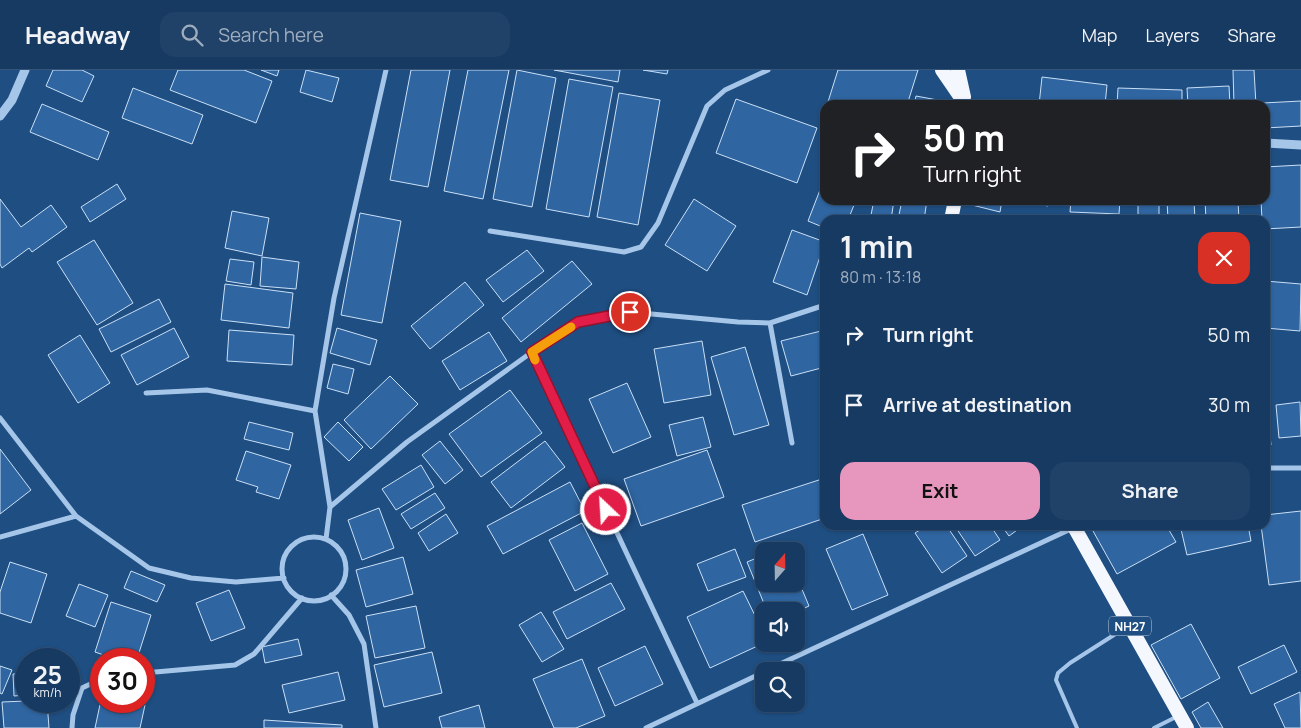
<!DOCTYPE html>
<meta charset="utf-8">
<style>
body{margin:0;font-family:Manrope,sans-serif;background:#204168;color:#f1f3f6;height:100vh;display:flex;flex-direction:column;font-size:19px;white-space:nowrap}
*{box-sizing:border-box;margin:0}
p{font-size:16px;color:#9eadbe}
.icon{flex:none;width:28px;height:28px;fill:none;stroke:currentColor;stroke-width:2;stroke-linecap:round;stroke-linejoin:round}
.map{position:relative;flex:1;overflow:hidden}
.side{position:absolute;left:820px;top:145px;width:450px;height:315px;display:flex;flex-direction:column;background:#173a62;border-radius:15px;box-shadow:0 1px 4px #0004,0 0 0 1px #365477}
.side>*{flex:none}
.hud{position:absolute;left:820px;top:30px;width:450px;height:105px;border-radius:15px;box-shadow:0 1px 4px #0004,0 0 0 1px #365477;background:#202124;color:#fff;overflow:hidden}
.needle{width:32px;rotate:20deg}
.tools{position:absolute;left:755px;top:472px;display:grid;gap:10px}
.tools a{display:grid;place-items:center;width:50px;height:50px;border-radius:10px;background:#173a62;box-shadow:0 1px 4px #0004,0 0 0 1px #365477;font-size:25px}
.speed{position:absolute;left:15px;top:578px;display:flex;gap:10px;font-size:25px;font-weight:700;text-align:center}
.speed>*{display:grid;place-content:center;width:65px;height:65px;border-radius:50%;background:#173a62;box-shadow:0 1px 4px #0004,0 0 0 1px #365477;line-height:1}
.speed small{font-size:12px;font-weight:400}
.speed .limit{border:8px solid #d22;background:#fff;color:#111}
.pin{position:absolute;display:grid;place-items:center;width:42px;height:42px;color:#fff;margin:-21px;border:2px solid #fff;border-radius:50%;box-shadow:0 1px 5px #0007}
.me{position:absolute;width:55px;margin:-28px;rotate:335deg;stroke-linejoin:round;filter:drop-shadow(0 0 4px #0008)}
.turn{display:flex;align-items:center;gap:18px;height:105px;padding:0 20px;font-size:22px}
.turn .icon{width:65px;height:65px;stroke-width:2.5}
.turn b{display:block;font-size:35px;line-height:42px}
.round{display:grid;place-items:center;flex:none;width:52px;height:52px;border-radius:15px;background:#204168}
.headline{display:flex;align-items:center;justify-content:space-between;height:85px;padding:0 20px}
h1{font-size:30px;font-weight:700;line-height:38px}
.button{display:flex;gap:10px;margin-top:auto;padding:10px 20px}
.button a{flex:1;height:58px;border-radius:15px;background:#e797bd;color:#111;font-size:20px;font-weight:700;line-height:58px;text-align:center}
.button a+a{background:#204168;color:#f1f3f6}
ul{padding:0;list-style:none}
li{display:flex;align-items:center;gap:15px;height:70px;padding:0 20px}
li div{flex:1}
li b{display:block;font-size:19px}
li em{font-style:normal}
header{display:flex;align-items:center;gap:30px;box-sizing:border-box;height:70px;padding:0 25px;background:#173a62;border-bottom:1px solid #365477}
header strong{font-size:24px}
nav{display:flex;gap:28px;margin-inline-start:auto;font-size:18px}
.search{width:350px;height:45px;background:#204168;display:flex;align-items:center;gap:12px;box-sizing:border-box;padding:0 18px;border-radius:15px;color:#9eadbe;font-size:19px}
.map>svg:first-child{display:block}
.building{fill:#2f65a0;stroke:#cae0f7}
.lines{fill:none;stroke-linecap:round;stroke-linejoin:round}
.service{stroke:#a5c6e9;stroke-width:4}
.minor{stroke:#a5c6e9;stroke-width:5}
.tertiary{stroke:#a5c6e9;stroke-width:9}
.trunk{stroke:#f4f8fe;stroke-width:14}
.route-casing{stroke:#92132f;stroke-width:12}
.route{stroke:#e11d48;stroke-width:9}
.slow{stroke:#f59e0b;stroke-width:9}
.labels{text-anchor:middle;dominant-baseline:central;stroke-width:5;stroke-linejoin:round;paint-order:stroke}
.shield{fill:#1f4e82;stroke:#bccada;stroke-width:1}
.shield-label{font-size:12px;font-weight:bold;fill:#fff}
</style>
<header>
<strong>Headway</strong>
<div class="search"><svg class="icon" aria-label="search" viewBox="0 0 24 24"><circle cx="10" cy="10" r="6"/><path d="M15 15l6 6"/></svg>Search here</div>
<nav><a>Map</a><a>Layers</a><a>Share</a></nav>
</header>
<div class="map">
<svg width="1301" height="658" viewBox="0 0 1301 658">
<rect width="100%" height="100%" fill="#1f4e82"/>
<path class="building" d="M 53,0 L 82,0 L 94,6 L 82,32 L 46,16 Z
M 178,0 L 244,0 L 272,11 L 256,53 L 170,20 Z
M 261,0 L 279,0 L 277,6 Z
M 306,0 L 339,8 L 332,32 L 300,22 Z
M 411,0 L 450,0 L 428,117 L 390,110 Z
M 468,0 L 509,0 L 483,129 L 444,121 Z
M 517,0 L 556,8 L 532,137 L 493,129 Z
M 554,0 L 620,0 L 618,12 Z
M 643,0 L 668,0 L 667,4 Z
M 838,0 L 918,0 L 907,35 L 827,35 Z
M 1233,0 L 1254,0 L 1256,35 L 1234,35 Z
M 1042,7 L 1107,15 L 1105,35 L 1039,35 Z
M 569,9 L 613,17 L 589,147 L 546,139 Z
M 1229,16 L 1230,35 L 1188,35 L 1187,18 Z
M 133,18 L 203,45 L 192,74 L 122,48 Z
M 1118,18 L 1182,20 L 1182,35 L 1117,35 Z
M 619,23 L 660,30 L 638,155 L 597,147 Z
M 916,26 L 943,31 L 942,35 L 914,35 Z
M 736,29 L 817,58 L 797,113 L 716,83 Z
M 1301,31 L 1301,56 L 1265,58 L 1265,35 L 1263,35 L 1263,33 Z
M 42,34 L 109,62 L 98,90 L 30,62 Z
M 1301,95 L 1301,157 L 1265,159 L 1265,150 L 1262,150 L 1261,130 L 1265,130 L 1265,97 Z
M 825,107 L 825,130 L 856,130 L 848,150 L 825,150 L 825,158 L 808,151 Z
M 117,114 L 126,129 L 90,152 L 81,137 Z
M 0,129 L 21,157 L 51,135 L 67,157 L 32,182 L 29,178 L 2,198 L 0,194 Z
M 694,129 L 736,156 L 707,201 L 665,175 Z
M 874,130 L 894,130 L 891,150 L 870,150 Z
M 902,130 L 927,130 L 924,150 L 898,150 Z
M 973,130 L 1002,130 L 1000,142 L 972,135 Z
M 1016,130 L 1049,130 L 1048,136 Z
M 1071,130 L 1120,130 L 1119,144 L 1070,142 Z
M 1138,130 L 1159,130 L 1159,150 L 1138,150 Z
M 1167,130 L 1194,130 L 1195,150 L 1168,150 Z
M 1205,130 L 1238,130 L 1239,150 L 1206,150 Z
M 232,141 L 269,148 L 262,186 L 225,178 Z
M 360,143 L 401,151 L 382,253 L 341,245 Z
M 792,160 L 825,172 L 807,225 L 773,212 Z
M 94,170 L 133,233 L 97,255 L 57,192 Z
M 527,180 L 544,201 L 503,232 L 486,210 Z
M 262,187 L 299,192 L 296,219 L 260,216 Z
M 230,189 L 254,192 L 251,215 L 226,211 Z
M 572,191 L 592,214 L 521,272 L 502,248 Z
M 1265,211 L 1301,214 L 1300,261 L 1265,258 Z
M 465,212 L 484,235 L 430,279 L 411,256 Z
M 225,214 L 293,223 L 289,258 L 221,250 Z
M 159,229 L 171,252 L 111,282 L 99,259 Z
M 174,258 L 189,287 L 137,315 L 121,285 Z
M 337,258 L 377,270 L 370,295 L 330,283 Z
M 229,260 L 294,265 L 292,295 L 227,291 Z
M 825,260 L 825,297 L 791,306 L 781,271 Z
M 489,262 L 507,291 L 460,320 L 442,291 Z
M 80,265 L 110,313 L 78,333 L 48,285 Z
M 702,271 L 711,325 L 664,333 L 654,279 Z
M 745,277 L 769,355 L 734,365 L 711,287 Z
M 333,294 L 354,299 L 348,324 L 327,318 Z
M 390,306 L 418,334 L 371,379 L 344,350 Z
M 627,313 L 651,367 L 613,383 L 589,329 Z
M 1265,317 L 1271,375 L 1265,375 Z
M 510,320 L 542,363 L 481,407 L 449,364 Z
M 1300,332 L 1301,366 L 1279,368 L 1276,335 Z
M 703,347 L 711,377 L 677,386 L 669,355 Z
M 249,352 L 293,363 L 289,380 L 244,369 Z
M 338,352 L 363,377 L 349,391 L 324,367 Z
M 440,371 L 463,400 L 445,414 L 422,385 Z
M 545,371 L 565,397 L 511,438 L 491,412 Z
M 0,379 L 31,420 L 0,444 Z
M 707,380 L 724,427 L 641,456 L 624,409 Z
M 246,381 L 291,395 L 279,429 L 256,422 L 258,417 L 236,410 Z
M 421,395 L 434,417 L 396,440 L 382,419 Z
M 825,408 L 825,448 L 755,472 L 742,435 Z
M 570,412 L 585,441 L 503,484 L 487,456 Z
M 435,423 L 445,438 L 411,459 L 401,444 Z
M 379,438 L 394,478 L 362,490 L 348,450 Z
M 1301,441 L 1301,511 L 1269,515 L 1261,455 L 1265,455 L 1265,445 Z
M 446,444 L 458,463 L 429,481 L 418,463 Z
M 582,453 L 608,504 L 575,521 L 549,470 Z
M 928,455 L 946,455 L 967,486 L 942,503 L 915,463 Z
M 954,455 L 990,455 L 1000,470 L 975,486 Z
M 1001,455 L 1024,455 L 1009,466 Z
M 1104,455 L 1166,455 L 1176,472 L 1117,504 L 1093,461 Z
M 1180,455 L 1248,455 L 1251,471 L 1187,485 Z
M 863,464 L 888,525 L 852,540 L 826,479 Z
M 735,479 L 746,507 L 708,521 L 697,494 Z
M 764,485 L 764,514 L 796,514 L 796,505 L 809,536 L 796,542 L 767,541 L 747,492 Z
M 403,487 L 413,524 L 366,537 L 356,500 Z
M 10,492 L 47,504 L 31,553 L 0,543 L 0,522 Z
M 131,501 L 165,515 L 157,532 L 124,518 Z
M 611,513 L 625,539 L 567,569 L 553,542 Z
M 79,514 L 108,525 L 95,557 L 66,546 Z
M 229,520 L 245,558 L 211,571 L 196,533 Z
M 743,521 L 764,564 L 764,573 L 710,598 L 687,547 Z
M 111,532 L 151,545 L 137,589 L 115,589 L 95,582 Z
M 416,536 L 425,578 L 375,588 L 366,546 Z
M 541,542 L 564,579 L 542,592 L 519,555 Z
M 1191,554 L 1220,608 L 1181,629 L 1151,575 Z
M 298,569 L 302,585 L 265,593 L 262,577 Z
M 1284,575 L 1297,602 L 1251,624 L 1238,597 Z
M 645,576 L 663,614 L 615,636 L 598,598 Z
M 432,582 L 442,623 L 384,637 L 374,595 Z
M 582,589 L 605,646 L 576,658 L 554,658 L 533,609 Z
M 0,596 L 12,600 L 2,624 L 0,623 Z
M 338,602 L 345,630 L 289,643 L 282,615 Z
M 26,603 L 26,625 L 14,626 L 13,604 Z
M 1300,622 L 1301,658 L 1285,658 L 1274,634 Z
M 101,630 L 129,631 L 145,635 L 140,658 L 95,658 Z
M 26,631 L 47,631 L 49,658 L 4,658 L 2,632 Z
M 1208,632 L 1223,658 L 1201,658 L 1192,642 Z
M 479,635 L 485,658 L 442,658 L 439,647 Z
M 264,650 L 342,655 L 342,658 L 264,658 Z"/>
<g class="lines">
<path class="service" d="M 1077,658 L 1056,610 L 1058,603 L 1070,593 L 1128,556
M 1154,658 L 1176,647"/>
<path class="minor" d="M 490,161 L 624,182 L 641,177 L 658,153 L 707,36 L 725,20 L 768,0
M 770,253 L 792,373
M 532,282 L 697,633
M 146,323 L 207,320 L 315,341
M 0,348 L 76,446 L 149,498 L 191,508 L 236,512 L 284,508
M 1265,398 L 1301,398
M 330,437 L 407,372 L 532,282 L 578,252 L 630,242 L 738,252 L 770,253 L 825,235
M 0,467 L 76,446
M282 499a32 32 0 1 1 64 0a32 32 0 1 1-64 0Z
M 326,469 L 330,437 L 315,341 L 334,228 L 386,0
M 331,525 L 349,545 L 364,574 L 376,658
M 765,601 L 1073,458
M 144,603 L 235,595 L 254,584 L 302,528
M 72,658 L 73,645 L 82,618 L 101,609
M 646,658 L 764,602"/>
<path class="tertiary" d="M 0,46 L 12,30 L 25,0
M 1265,73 L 1301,75"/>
<path class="trunk" d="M 942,0 L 966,35
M 958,0 L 964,27
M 951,150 L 955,130
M 1073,455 L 1187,658"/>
</g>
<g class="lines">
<defs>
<path id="route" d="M 606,440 L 532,282 L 578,252 L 630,242"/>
</defs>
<use href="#route" class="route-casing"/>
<use href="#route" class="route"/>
<path class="slow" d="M 535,290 L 532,282 L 571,257"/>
</g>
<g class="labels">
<rect class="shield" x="1109" y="546.5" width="42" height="19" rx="4"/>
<g class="shield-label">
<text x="1130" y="556">NH27</text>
</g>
</g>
</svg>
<div class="tools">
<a><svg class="needle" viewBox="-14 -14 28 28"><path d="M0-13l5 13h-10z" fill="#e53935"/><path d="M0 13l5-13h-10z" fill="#9eadbe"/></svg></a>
<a><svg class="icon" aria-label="sound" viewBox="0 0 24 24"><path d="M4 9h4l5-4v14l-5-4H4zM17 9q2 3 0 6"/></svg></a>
<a><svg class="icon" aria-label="search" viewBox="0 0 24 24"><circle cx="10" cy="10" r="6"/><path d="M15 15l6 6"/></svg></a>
</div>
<div class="speed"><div>25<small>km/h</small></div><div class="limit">30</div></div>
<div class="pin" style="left:630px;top:242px;background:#d93025"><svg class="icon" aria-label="arrive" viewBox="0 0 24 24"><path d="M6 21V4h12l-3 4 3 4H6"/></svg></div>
<svg class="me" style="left:606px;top:440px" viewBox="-20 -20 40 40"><circle r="17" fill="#e11d48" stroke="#fff" stroke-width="3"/><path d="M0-11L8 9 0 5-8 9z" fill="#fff"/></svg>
<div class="hud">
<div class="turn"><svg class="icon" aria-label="right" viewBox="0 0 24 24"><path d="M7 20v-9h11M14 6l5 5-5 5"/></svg><div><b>50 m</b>Turn right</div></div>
</div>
<section class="side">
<div class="headline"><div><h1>1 min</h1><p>80 m · 13:18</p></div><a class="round" style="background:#d93025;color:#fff"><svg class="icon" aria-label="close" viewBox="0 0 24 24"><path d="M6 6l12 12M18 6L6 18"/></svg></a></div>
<ul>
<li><svg class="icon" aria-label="right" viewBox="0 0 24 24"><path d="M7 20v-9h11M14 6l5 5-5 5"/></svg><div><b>Turn right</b></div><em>50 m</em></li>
<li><svg class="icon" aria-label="arrive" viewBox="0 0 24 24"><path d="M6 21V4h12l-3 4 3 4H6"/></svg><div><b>Arrive at destination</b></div><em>30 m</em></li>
</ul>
<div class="button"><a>Exit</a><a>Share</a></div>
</section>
</div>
